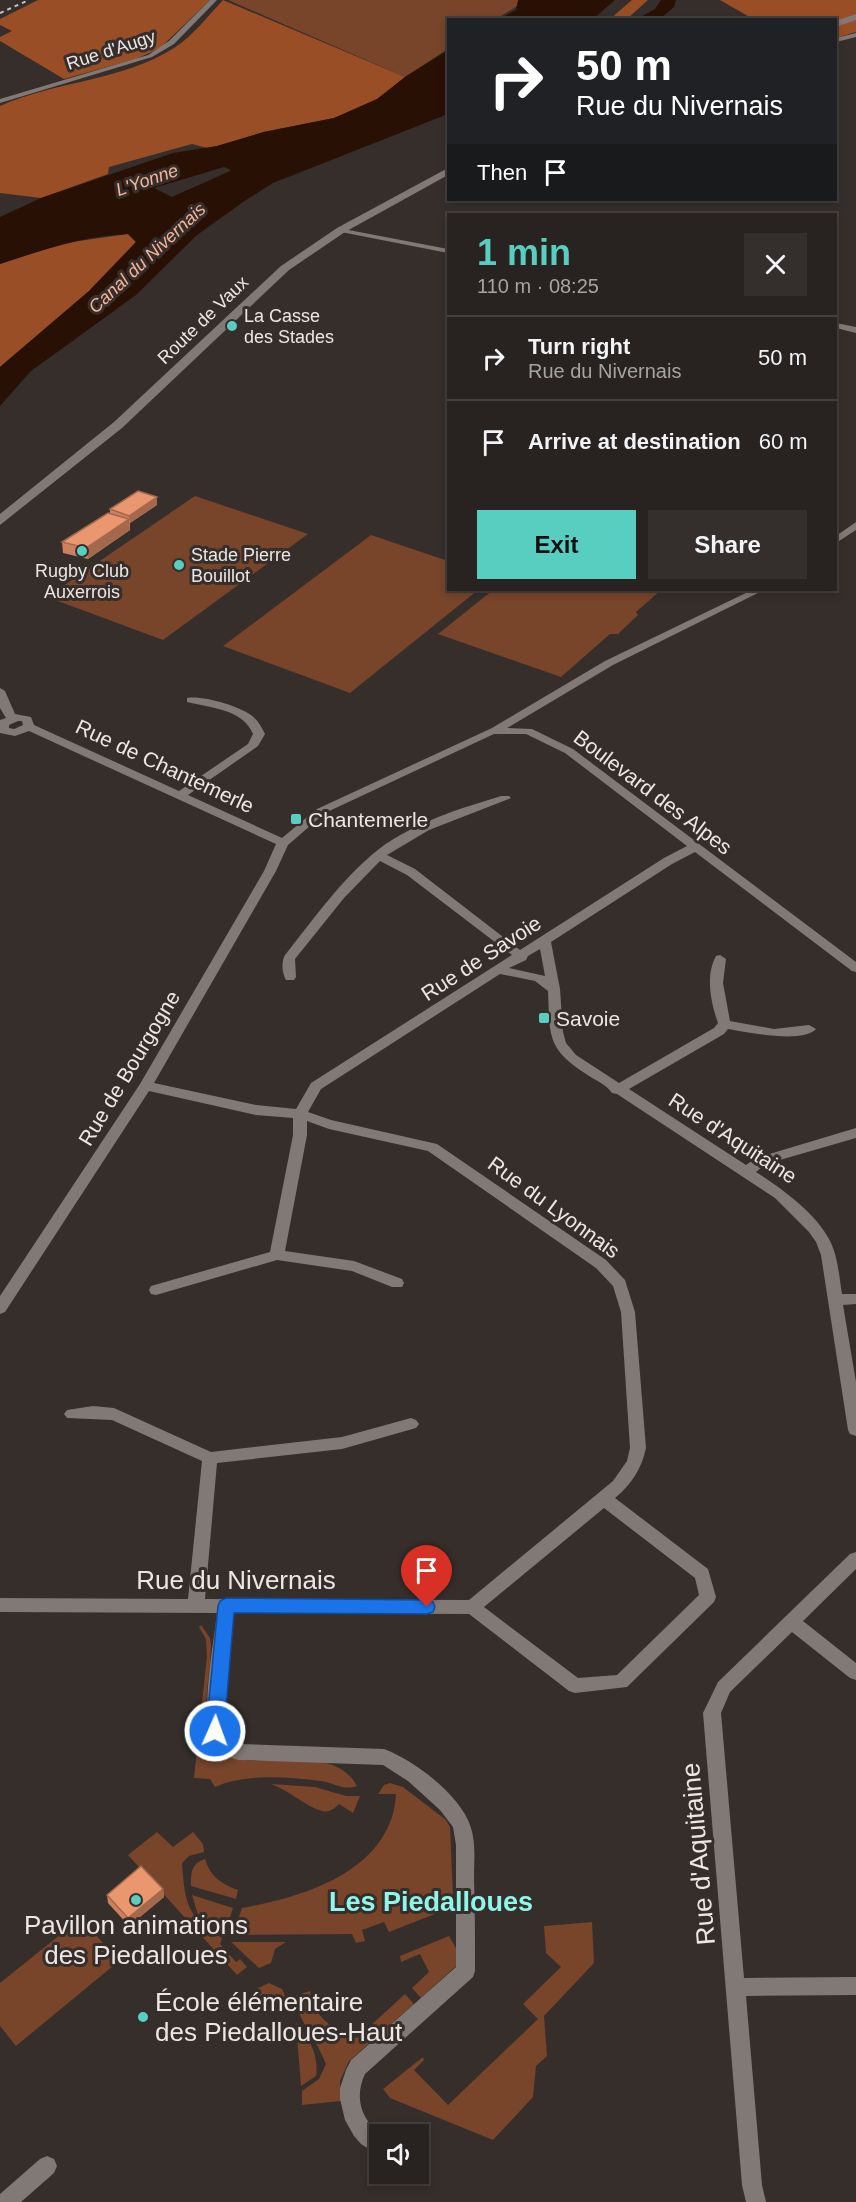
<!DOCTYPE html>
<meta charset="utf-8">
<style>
body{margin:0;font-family:Helvetica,sans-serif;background:#342f2d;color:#f1f3f6;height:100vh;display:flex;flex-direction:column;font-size:22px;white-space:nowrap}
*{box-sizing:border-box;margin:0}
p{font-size:20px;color:#a5a4a5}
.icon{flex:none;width:33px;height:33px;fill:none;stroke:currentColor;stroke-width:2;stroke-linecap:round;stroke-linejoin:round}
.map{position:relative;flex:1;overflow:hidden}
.drawer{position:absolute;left:447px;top:213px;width:390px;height:378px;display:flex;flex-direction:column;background:#282220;border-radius:0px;box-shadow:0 3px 9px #0003,0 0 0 2px #443f3e}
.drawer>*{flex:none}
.top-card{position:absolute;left:447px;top:18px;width:390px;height:183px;border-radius:0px;box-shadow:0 3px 9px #0003,0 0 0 2px #443f3e;background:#202124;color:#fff;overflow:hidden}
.controls{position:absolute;left:369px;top:2124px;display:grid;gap:12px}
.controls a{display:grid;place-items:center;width:60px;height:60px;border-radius:0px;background:#282220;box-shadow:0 3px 9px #0003,0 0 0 2px #443f3e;font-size:30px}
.pin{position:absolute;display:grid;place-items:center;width:51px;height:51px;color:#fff;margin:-62px -26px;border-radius:50% 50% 50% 0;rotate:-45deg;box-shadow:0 0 6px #0007}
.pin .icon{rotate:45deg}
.me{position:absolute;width:66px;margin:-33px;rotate:2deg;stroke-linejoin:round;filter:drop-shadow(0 0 4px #0008)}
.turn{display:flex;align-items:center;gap:21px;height:126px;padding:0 30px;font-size:27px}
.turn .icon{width:78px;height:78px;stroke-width:2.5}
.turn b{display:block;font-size:42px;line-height:51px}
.then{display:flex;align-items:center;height:57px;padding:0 30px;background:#0003;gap:12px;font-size:22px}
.round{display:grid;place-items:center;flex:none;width:63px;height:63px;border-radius:0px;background:#342f2d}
.summary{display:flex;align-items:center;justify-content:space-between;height:102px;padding:0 30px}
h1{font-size:36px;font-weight:700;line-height:45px;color:#58cec0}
.button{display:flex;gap:12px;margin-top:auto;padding:12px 30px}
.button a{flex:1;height:69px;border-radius:0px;background:#58cec0;color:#111;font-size:24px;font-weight:700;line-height:69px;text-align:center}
.button a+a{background:#342f2d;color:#f1f3f6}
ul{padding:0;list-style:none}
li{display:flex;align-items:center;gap:18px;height:84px;padding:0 30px;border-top:2px solid #443f3e}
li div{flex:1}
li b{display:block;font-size:22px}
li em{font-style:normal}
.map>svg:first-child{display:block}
.green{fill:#78442a}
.forest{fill:#9a4e26}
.water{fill:#291005;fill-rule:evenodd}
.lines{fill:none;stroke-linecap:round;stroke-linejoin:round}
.minor{fill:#817975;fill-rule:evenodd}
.tertiary{fill:#817975;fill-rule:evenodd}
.rail{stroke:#c9c4c2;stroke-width:2;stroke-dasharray:4 4;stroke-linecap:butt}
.wall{fill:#c9815f}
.shaded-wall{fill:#a4694d}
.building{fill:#ea966e;stroke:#a4694d;stroke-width:1.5}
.route{fill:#1a73e8;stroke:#114b97;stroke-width:1.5}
.poi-dot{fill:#58cec0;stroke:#352e2b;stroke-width:2}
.labels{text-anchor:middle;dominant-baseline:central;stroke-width:6;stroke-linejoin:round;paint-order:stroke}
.far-street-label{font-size:18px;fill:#ece7e5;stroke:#352e2b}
.far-water-label{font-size:18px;font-style:italic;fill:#f7b597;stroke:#352e2b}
.far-poi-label{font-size:18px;fill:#ece7e5;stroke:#352e2b;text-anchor:start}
.street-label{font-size:21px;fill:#ece7e5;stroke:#352e2b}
.poi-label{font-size:21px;fill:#ece7e5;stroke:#352e2b;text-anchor:start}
.near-street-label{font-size:26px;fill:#ece7e5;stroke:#352e2b}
.near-poi-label{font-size:26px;fill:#ece7e5;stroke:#352e2b}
.near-neighbourhood-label{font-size:27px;font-weight:bold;fill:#8ff7e9;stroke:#352e2b}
</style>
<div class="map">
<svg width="856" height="2202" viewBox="0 0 856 2202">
<rect width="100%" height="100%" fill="#352e2b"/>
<path class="green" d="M 228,0 L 527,0 L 496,19 L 448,20 L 448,49 L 405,77 Z
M 195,496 L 308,534 L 163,640 L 47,597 Z
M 371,535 L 448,561 L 448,590 L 478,590 L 350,693 L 223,646 Z
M 493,590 L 661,590 L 636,612 L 638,615 L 618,634 L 610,634 L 561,677 L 438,634 Z
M 201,1625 L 210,1638 L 211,1645 C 211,1667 202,1714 208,1733 C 227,1792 327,1730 357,1786 C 343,1791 335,1783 321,1781 C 286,1777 247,1773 215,1787 L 210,1779 L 194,1778 L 207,1656 L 206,1639 L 199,1627 Z
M 390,1783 L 403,1787 L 446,1820 L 450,1827 L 453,1896 L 445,1910 L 389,1932 L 384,1922 L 362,1930 L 365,1941 L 356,1943 L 352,1934 L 233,1935 L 242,1908 C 305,1897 392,1870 396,1794 L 378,1794 L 384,1785 Z
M 271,1784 L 315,1787 L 346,1796 L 360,1796 L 353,1813 L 339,1804 C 334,1809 329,1813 322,1811 C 306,1807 289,1790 271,1784 Z
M 157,1832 L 173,1847 L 193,1832 L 203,1844 L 204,1852 L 189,1856 L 182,1863 C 185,1902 186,1917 222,1938 L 220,1944 L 236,1962 L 240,1959 L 247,1967 L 237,1975 L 128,1855 Z
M 205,1859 C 210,1876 221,1884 238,1890 L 236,1899 L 191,1886 C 191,1872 191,1864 205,1859 Z
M 192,1895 L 233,1908 L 225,1933 L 198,1915 Z
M 81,1918 L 119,1961 L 16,2046 L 0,2026 L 0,1983 Z
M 592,1922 L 594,1963 L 544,2016 L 547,2056 L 536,2066 L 533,2097 L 493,2140 L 390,2098 L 383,2089 L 423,2057 L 424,2060 L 414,2070 L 448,2105 L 538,2019 L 523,2004 L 561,1967 L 546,1953 L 544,1926 Z
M 449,1936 L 457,1950 L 456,1966 L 421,1998 L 412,1988 L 429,1972 L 420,1954 L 401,1962 L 400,1956 Z
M 231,1942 L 286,1942 L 275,1949 L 271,1963 L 259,1968 Z
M 269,1983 L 282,1989 L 288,2002 L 259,1996 L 258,1988 Z
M 310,1991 C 315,2019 332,2029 357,2038 L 405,1994 L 414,2004 L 349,2061 L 340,2081 L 341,2101 L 302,2105 L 302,2091 L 319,2079 L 326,2064 C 317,2040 298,2021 294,1996 Z
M 296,2023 C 310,2037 319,2057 316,2076 L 301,2086 Z"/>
<path class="forest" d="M 38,0 L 210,0 L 160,48 L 136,59 L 64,79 L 0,41 L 0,37 L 12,31 L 0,25 L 0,19 Z
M 223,0 L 405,77 L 378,99 L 334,118 L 263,132 L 217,146 L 207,148 L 192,144 L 109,167 L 108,174 L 41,198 L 0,193 L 0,106 C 56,81 122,81 174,48 C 193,36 208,16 223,0 Z
M 632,0 L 648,0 L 627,19 L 610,19 Z
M 720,0 L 856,0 L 856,32 L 836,38 L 836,20 L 753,19 Z
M 128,234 L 136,242 L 89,291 L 0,367 L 0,264 L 65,243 Z"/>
<path class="water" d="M 518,0 L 615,0 L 593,19 L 499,19 L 516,10 Z
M 661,0 L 676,0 L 674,7 L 660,19 L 637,19 L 655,9 Z
M 448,50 L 448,114 L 273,183 L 243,202 L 197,235 L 136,295 L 31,371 L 0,406 L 0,367 L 89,291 L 136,242 L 128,234 C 83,236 42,250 0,264 L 0,217 L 41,198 L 173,153 L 217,146 L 264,132 L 334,118 L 377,99 L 405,77 ZM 224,167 L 231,170 C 228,173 182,192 172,197 L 154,188 Z"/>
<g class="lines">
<path class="minor" d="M 210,0 L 217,0 L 174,44 L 152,57 L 0,103 L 0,99 L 148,55 L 169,41 Z
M 856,33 L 856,37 L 836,42 L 836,38 Z
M 338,228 L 448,249 L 448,253 L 341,232 L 337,230 Z
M 836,323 L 856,327 L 856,333 L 836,328 Z
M 856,522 L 856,530 L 836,543 L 836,536 Z
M 752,590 L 764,590 L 613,665 L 507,728 L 532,729 L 573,749 L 856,962 L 856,972 L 852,971 L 695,852 L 672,864 L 551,942 L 560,989 L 563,1032 L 566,1043 L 576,1055 L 619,1083 L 714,1028 L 718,1023 C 711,1003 705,976 716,956 L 720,955 L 726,959 L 723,983 L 730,1021 L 774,1029 L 809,1025 L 816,1029 C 802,1044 747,1032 728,1029 L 724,1034 L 629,1089 L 746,1165 L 756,1158 L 856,1128 L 856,1138 L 766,1164 L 756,1172 C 781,1188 815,1212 829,1239 C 838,1255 839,1276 842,1294 L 856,1294 L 856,1304 L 843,1305 L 856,1382 L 856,1436 L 850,1434 L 848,1430 L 821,1255 L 816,1242 L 809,1232 L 775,1198 L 617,1094 L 612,1093 C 607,1085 595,1080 586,1074 C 546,1048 550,1035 548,991 L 535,981 L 500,974 L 321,1089 L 308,1112 L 331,1120 L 437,1144 L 606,1260 L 625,1280 L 635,1312 L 646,1448 C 642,1468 631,1485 615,1498 L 708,1569 L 716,1597 L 714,1602 L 627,1687 L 575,1693 L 569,1691 L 469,1614 L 234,1613 L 224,1716 C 224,1730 227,1737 239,1744 L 384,1749 C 414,1760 462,1796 471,1828 C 476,1844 474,1862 474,1878 C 475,1909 475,1940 475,1971 L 473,1977 L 365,2074 C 354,2097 361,2120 381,2134 L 380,2153 L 377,2154 L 361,2144 L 354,2136 L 345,2120 L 340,2099 L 340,2088 L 346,2070 L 351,2060 L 456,1967 L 456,1845 L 453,1827 L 440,1810 L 408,1781 L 383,1765 L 238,1760 C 229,1757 220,1753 215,1745 C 198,1722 214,1643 217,1613 L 0,1612 L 0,1598 L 188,1599 L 202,1461 L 112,1420 L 67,1418 L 64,1414 L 67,1410 L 93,1406 L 114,1408 L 211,1452 L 342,1437 L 411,1418 L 416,1420 L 419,1424 L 416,1428 L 342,1449 L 217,1463 L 205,1599 L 469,1600 L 613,1481 L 627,1461 L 630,1448 L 621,1312 L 613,1286 L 596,1268 L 428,1151 L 329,1129 L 307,1121 L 307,1135 L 285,1251 L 354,1261 L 402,1279 L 404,1283 L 402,1287 L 392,1287 L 352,1271 L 277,1260 L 156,1295 L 151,1294 L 149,1290 L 151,1286 L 270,1252 L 293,1135 L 293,1118 L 256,1115 L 149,1091 L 5,1312 L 0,1314 L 0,1296 L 140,1084 L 264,871 L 276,844 L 29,731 L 15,736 L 0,733 L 0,720 L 6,718 L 0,708 L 0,688 L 5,691 L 15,714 L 31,717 L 34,725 L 179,791 L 248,744 L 253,734 C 243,709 211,708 187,702 L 187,698 C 202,695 239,706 251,715 C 258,720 261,726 265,734 L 258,746 L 188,795 L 282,838 L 317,809 L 492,728 L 605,661 ZM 18,721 L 22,721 L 23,725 L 14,729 L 9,728 L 9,725 ZM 494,734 L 526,734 L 565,753 L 687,846 L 664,858 L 520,950 L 415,869 L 387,855 L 429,830 L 511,798 L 509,796 L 501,796 C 459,809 415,822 379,849 C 342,878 314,919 285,955 C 281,961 282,974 286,980 L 294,980 L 296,977 L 295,959 L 344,898 L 380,861 L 407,875 L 512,955 L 311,1083 L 296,1109 L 256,1105 L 154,1083 L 276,871 L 288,845 L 325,813 ZM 540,949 L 545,976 L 509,968 L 526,960 L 528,956 ZM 604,1508 L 695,1578 L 699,1595 L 617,1675 L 578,1678 L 484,1607 Z
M 856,1552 L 856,1569 L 803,1621 L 856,1663 L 856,1680 L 850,1678 L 792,1632 L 730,1692 L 721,1713 L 744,1978 L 856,1977 L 856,1995 L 746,1996 L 762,2185 L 766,2202 L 746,2202 L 742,2185 L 703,1713 L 718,1682 L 850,1554 Z
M 47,2156 L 54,2159 L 57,2166 L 54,2173 L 21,2202 L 0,2202 L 0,2194 L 40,2159 Z"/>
<path class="tertiary" d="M 856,14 L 856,20 L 836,27 L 836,21 Z
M 448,168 L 448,175 L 345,232 L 289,270 L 122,428 L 0,525 L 0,514 L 114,422 L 281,266 L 337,228 Z"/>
<path class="rail" d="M 0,13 L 29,0"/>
</g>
<path class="wall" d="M 157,505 L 130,523 L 130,530 L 88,559 L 63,553 L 62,542 L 110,513 L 110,509 Z
M 163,1889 L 164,1897 L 129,1926 L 108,1903 L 107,1895 Z"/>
<path class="shaded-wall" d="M 157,497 L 157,505 L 130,523 L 129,516 Z
M 129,519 L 130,530 L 88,559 L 86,548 Z
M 163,1889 L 164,1897 L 129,1926 L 128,1918 Z"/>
<path class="building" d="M 138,491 L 157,497 L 129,516 L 110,509 Z
M 108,513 L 129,519 L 86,548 L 62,542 Z
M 141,1866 L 163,1889 L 128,1918 L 107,1895 Z"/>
<path class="route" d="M 226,1598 L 427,1600 L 433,1602 L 435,1607 L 433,1612 L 427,1614 L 234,1613 L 224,1731 L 221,1737 L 215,1739 L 209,1737 L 206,1731 L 218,1606 L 220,1601 Z"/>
<g class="poi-dot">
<circle cx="232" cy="326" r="6"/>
<circle cx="82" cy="551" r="6"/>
<circle cx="179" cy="565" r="6"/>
<rect x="290" y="813" width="12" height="12" rx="3"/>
<rect x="538" y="1012" width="12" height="12" rx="3"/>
<circle cx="136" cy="1900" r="6"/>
<circle cx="143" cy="2017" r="6"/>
</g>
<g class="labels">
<g class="far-street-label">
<text transform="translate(111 50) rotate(-18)">Rue d'Augy</text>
<text transform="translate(203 320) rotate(-44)">Route de Vaux</text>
</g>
<g class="far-water-label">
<text transform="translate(147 180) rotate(-19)">L'Yonne</text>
<text transform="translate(147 258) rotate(-43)">Canal du Nivernais</text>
</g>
<g class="far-poi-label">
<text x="244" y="316">La Casse<tspan x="244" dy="21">des Stades</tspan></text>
<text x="191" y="555">Stade Pierre<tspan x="191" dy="21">Bouillot</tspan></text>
<text x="82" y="571" text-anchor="middle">Rugby Club<tspan x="82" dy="21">Auxerrois</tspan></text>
</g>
<g class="street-label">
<text transform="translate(165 766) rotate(25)">Rue de Chantemerle</text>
<text transform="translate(653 792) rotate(37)">Boulevard des Alpes</text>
<text transform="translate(481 958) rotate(-33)">Rue de Savoie</text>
<text transform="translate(129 1068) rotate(-59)">Rue de Bourgogne</text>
<text transform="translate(733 1138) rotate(33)">Rue d'Aquitaine</text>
<text transform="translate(554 1207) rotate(36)">Rue du Lyonnais</text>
</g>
<g class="poi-label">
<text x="308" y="819">Chantemerle</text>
<text x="556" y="1018">Savoie</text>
</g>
<g class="near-street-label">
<text x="236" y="1580">Rue du Nivernais</text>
<text transform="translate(698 1854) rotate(-95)">Rue d'Aquitaine</text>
</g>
<g class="near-poi-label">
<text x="136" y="1925">Pavillon animations<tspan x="136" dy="30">des Piedalloues</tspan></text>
<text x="155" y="2002" text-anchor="start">École élémentaire<tspan x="155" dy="30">des Piedalloues-Haut</tspan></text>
</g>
<g class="near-neighbourhood-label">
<text x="431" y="1902">Les Piedalloues</text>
</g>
</g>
</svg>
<div class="controls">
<a><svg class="icon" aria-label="sound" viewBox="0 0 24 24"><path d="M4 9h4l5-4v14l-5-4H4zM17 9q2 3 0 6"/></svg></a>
</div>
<div class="pin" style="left:427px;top:1607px;background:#d93025"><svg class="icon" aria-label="arrive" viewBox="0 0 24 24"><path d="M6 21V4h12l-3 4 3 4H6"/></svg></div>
<svg class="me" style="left:215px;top:1731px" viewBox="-20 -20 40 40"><circle r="17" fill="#1a73e8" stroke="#fff" stroke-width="3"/><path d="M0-11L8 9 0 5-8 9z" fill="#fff"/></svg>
<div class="top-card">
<div class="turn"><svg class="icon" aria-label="right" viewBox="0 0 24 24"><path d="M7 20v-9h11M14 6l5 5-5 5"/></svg><div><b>50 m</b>Rue du Nivernais</div></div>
<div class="then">Then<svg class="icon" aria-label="arrive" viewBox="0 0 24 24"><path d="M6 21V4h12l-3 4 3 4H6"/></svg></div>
</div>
<section class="drawer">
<div class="summary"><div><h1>1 min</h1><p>110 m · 08:25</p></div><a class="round"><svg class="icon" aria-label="close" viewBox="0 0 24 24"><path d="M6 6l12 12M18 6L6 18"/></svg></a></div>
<ul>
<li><svg class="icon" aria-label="right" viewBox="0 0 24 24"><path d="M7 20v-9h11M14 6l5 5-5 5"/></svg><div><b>Turn right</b><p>Rue du Nivernais</p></div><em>50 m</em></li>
<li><svg class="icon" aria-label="arrive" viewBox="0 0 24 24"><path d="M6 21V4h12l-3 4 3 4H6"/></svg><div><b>Arrive at destination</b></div><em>60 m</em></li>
</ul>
<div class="button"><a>Exit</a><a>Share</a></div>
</section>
</div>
